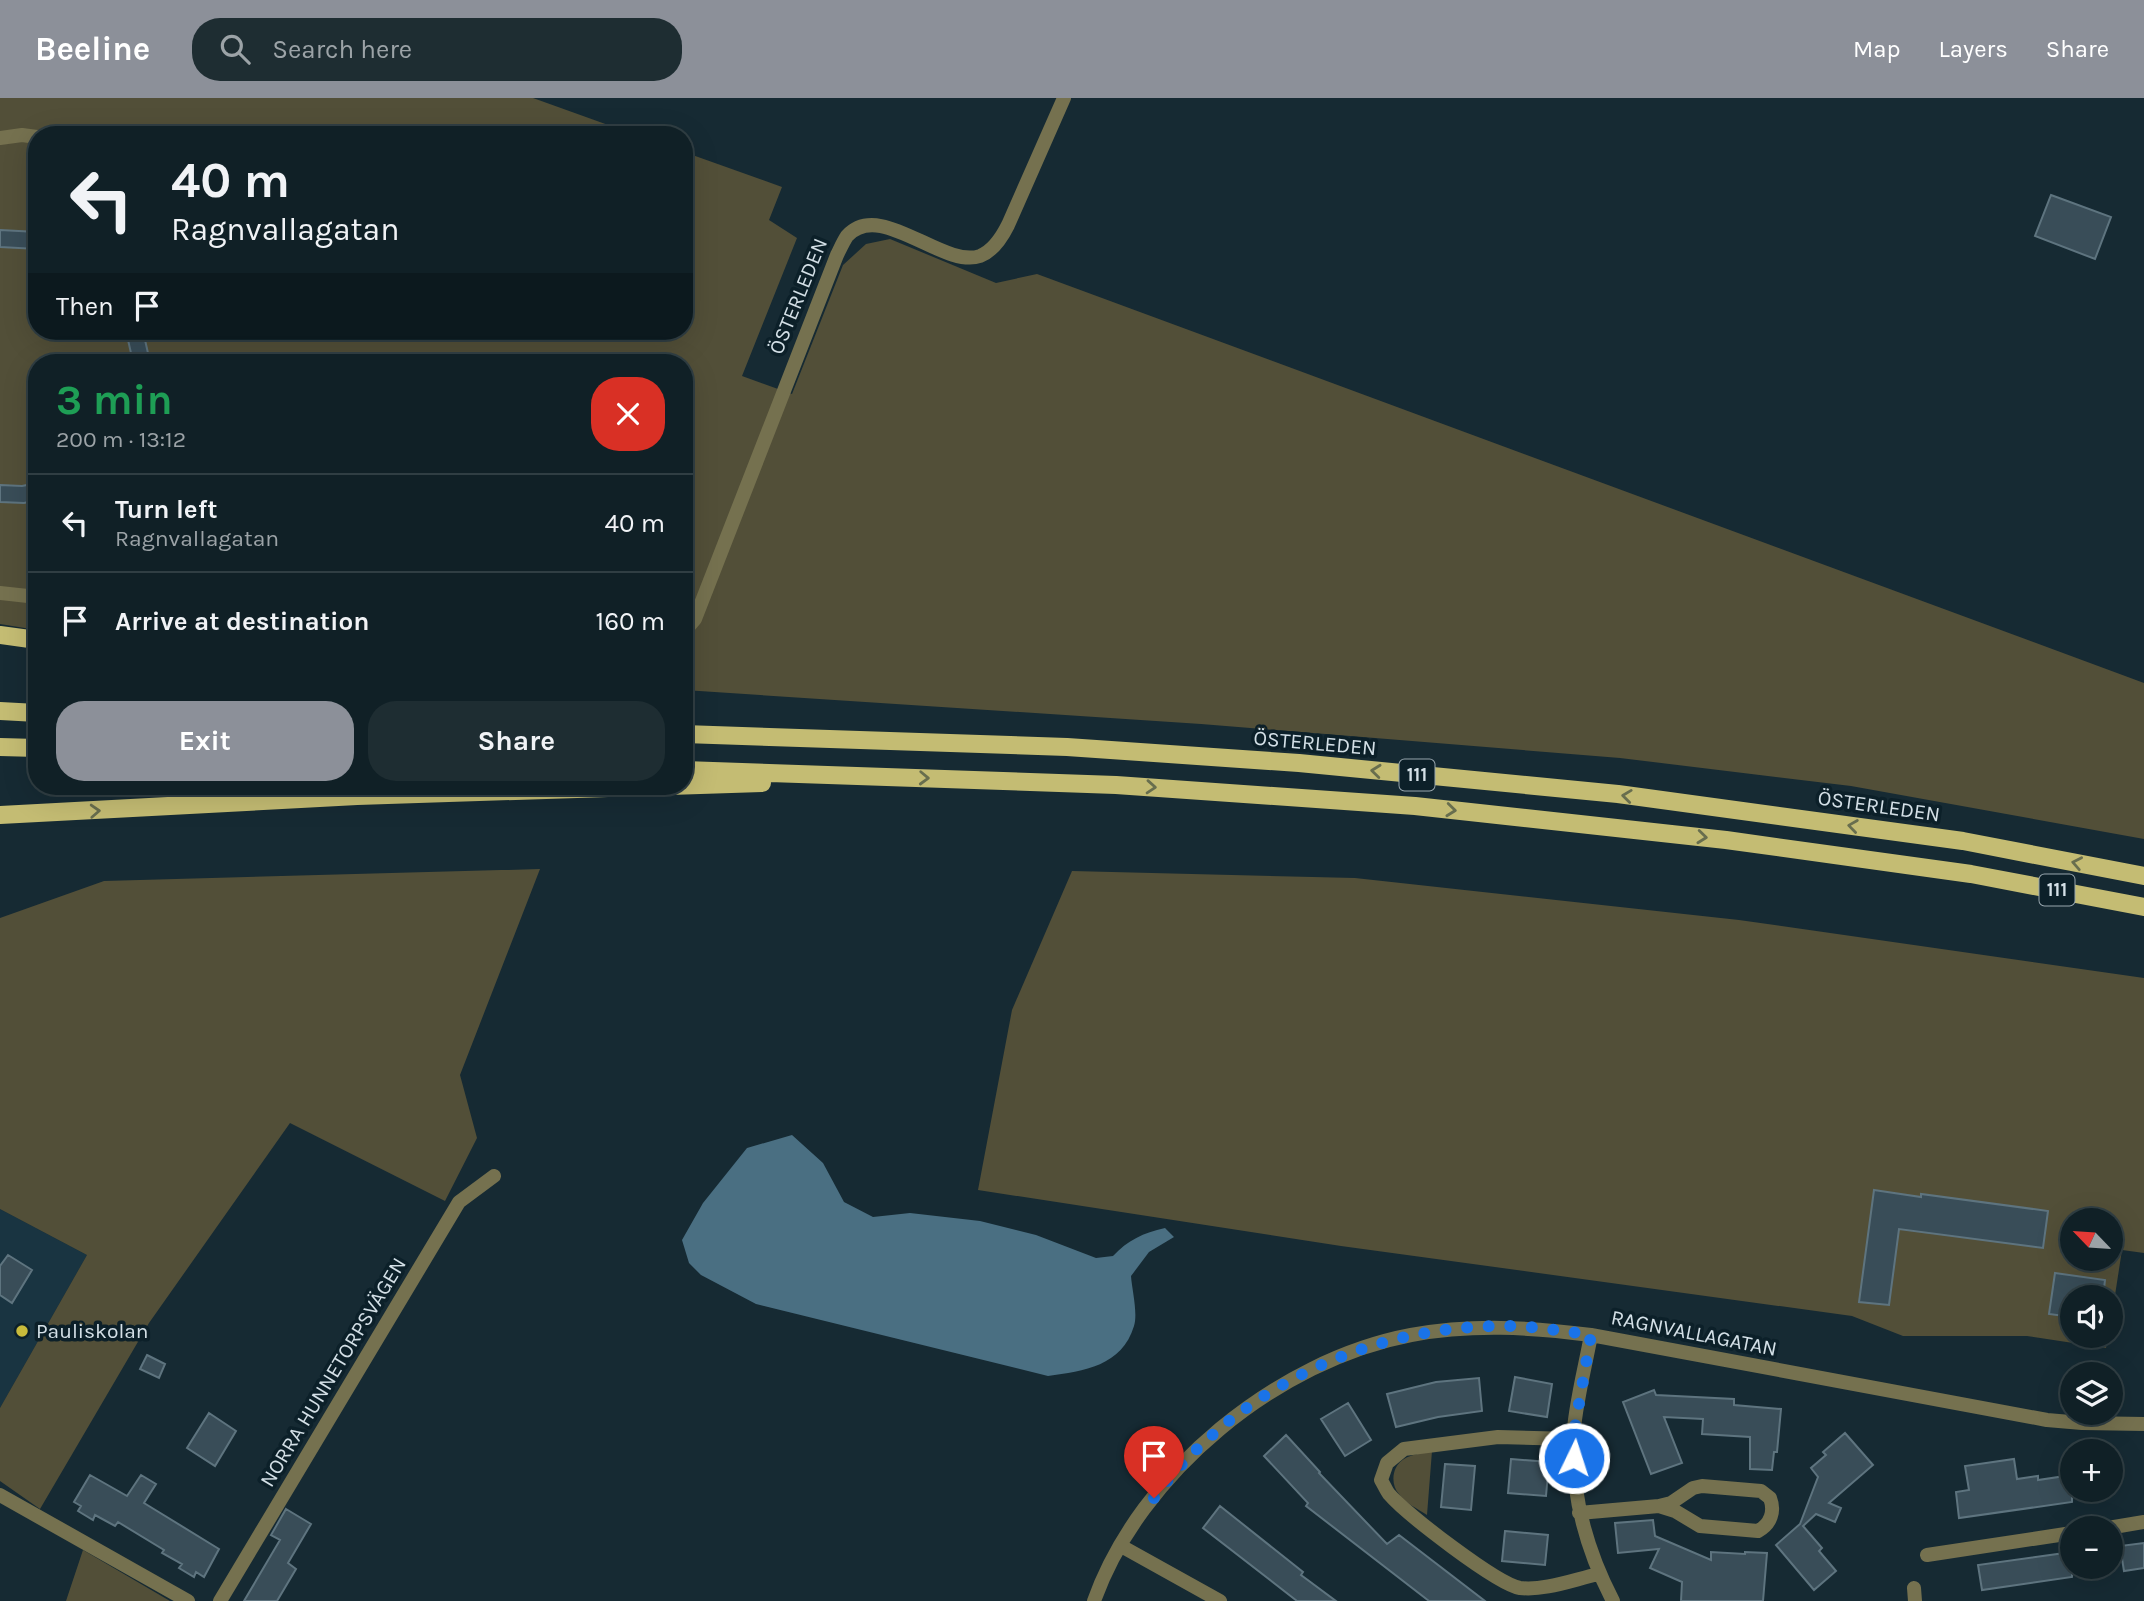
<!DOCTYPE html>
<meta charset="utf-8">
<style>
body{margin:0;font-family:Karla,sans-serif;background:#1e2d32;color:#f1f3f6;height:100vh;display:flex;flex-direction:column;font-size:26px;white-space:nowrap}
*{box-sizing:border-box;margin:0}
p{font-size:23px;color:#9ca3a7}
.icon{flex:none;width:38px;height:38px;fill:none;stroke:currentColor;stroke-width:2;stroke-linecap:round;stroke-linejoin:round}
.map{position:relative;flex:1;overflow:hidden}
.side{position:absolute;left:28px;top:256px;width:665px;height:441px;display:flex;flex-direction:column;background:#102026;border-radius:28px;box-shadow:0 7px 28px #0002,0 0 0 2px #303e43}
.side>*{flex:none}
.banner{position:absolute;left:28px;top:28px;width:665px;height:214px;border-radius:28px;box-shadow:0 7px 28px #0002,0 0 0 2px #303e43;background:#102026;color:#f1f3f6;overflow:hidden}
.needle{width:46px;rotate:295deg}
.tools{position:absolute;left:2060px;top:1110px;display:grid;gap:14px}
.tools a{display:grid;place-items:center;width:63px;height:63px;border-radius:50%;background:#102026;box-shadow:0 7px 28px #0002,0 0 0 2px #303e43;font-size:35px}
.pin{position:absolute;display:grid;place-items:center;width:60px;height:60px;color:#fff;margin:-72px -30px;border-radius:50% 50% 50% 0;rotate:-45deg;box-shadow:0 0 7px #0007}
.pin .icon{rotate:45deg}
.me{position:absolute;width:77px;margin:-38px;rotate:4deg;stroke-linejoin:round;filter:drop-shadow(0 0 5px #0008)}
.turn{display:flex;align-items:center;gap:24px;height:147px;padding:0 28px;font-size:32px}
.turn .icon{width:91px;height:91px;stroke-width:2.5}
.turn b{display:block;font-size:49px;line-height:60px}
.then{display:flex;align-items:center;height:66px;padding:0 28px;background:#0003;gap:14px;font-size:26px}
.round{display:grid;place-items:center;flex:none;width:74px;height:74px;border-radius:28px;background:#1e2d32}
.headline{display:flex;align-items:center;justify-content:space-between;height:119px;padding:0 28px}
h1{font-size:42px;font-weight:700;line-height:52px;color:#1e9e55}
.button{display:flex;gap:14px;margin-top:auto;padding:14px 28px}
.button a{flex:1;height:80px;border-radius:28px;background:#8c9099;color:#fff;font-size:28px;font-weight:700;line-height:80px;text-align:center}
.button a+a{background:#1e2d32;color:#f1f3f6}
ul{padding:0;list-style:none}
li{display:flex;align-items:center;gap:21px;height:98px;padding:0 28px;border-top:2px solid #303e43}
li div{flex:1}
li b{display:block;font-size:26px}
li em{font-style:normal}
header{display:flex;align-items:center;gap:42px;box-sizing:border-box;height:98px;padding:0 35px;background:#8c9099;color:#fff}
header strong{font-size:33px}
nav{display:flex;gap:38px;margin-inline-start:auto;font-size:24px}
.search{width:490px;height:63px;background:#1e2d32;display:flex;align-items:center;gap:18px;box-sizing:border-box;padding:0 24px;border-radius:28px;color:#9ca3a7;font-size:26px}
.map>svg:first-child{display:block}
.built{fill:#193441}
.green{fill:#524f38;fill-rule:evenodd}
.water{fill:#4a6f82}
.building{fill:#394d58;stroke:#5e747f;stroke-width:2}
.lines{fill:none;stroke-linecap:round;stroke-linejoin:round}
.minor{stroke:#75714f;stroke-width:14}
.primary{stroke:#c4bc73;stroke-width:18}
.oneway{stroke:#686e4e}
.route{stroke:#1a73e8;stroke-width:12;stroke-dasharray:0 21.6}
.poi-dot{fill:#c8bb3b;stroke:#0c2029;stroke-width:2.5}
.labels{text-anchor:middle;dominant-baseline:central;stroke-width:7;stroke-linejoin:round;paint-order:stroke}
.shield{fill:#0c2029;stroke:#98a6ae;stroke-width:2}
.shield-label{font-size:19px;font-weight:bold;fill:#d4e0e7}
.street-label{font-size:21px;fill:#d4e0e7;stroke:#0c2029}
.poi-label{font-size:21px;fill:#d4e0e7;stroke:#0c2029;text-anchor:start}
</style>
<header>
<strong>Beeline</strong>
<div class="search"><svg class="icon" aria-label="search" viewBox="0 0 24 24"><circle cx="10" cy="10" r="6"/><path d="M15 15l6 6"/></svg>Search here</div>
<nav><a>Map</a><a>Layers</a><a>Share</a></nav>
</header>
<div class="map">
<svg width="2144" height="1503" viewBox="0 0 2144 1503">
<rect width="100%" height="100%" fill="#162a33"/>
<path class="built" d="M 0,1111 L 87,1157 L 0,1310 Z"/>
<path class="green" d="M 0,0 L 533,0 L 636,37 L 37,37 L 37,233 L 684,233 L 684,54 L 782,89 L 769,122 L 797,140 L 742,278 L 792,296 L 843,167 L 866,146 L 890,141 L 996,185 L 1037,176 L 2144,585 L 2144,741 L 1851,688 L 1620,660 L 1201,626 L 684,592 L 684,264 L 37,264 L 37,532 L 0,526 Z
M 540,771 L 460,977 L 477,1040 L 445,1103 L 290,1025 L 149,1225 L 40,1411 L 0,1383 L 0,1310 L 87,1157 L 0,1111 L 0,820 L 104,783 Z
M 1072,773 L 1355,780 L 1739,822 L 2144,880 L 2144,1155 L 2122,1152 L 2111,1223 L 2110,1199 L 2072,1199 L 2072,1237 L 2108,1237 L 2106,1250 L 2027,1238 L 1903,1238 L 1852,1218 L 1341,1148 L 978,1092 L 1012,912 ZM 2072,1122 L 2110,1122 L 2110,1160 L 2072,1160 Z
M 1432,1353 L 1427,1417 C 1418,1411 1405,1405 1399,1396 C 1390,1386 1392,1368 1404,1361 C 1412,1356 1423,1355 1432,1353 Z
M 83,1452 L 170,1503 L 66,1503 Z"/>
<path class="water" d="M 792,1037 L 823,1065 L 844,1104 L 873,1119 L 910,1115 L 980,1123 L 1036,1137 L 1096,1160 L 1113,1158 C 1128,1142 1143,1135 1165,1130 L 1174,1139 L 1149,1154 L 1131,1178 C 1132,1192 1138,1215 1134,1228 C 1122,1268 1084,1273 1048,1278 L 756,1206 L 701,1177 L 689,1165 L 682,1142 L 703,1105 L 747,1050 Z"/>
<path class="building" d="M 2051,97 L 2111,119 L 2095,161 L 2035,138 Z
M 0,132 L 37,134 L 37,151 L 0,149 Z
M 126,233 L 143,233 L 150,264 L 133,264 Z
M 37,385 L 37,402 L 24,405 L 0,404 L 0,387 L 22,388 Z
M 1874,1092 L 1921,1099 L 1921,1096 L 2048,1113 L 2043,1150 L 1899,1131 L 1889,1207 L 1859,1204 Z
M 8,1157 L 32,1172 L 12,1205 L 0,1197 L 0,1168 Z
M 2055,1175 L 2105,1182 L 2103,1199 L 2072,1199 L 2072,1219 L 2049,1216 Z
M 147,1257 L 165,1266 L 159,1280 L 140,1271 Z
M 1515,1279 L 1552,1286 L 1547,1319 L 1509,1313 Z
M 1479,1280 L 1482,1313 L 1438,1319 L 1396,1329 L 1387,1296 L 1436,1284 Z
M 1654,1292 L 1656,1297 L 1734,1301 L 1734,1307 L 1781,1311 L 1777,1354 L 1774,1354 L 1772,1372 L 1750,1371 L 1750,1339 L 1702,1336 L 1703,1321 L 1664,1319 L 1682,1365 L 1651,1376 L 1623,1304 Z
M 1348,1305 L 1371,1342 L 1345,1358 L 1321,1321 Z
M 209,1315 L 236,1333 L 215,1368 L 187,1350 Z
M 1845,1335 L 1873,1367 L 1829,1405 L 1841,1410 L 1835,1424 L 1816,1416 L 1803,1428 L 1822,1450 L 1819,1453 L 1836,1473 L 1814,1492 L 1776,1447 L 1800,1426 L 1818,1379 L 1811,1370 L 1826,1357 L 1823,1354 Z
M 1286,1337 L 1320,1374 L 1319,1375 L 1387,1446 L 1399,1437 L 1485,1503 L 1429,1503 L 1306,1408 L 1308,1405 L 1264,1358 Z
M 1511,1361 L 1549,1364 L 1546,1398 L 1508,1395 Z
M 2014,1361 L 2017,1381 L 2038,1378 L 2038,1382 L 2072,1377 L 2072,1404 L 1959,1420 L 1956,1394 L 1969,1392 L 1965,1368 Z
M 1445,1366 L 1475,1368 L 1471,1412 L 1441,1409 Z
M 90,1377 L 127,1398 L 141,1377 L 156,1386 L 144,1405 L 219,1451 L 204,1479 L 196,1474 L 194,1479 L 179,1470 L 182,1466 L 162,1455 L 164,1452 L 118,1424 L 115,1428 L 95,1417 L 93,1422 L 78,1413 L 81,1408 L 74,1404 Z
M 1220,1408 L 1303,1474 L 1301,1477 L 1336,1503 L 1297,1503 L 1203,1430 Z
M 286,1411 L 311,1426 L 288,1465 L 296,1471 L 277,1503 L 244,1503 L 280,1442 L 271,1437 Z
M 1653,1422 L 1655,1438 L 1711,1462 L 1711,1454 L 1745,1456 L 1745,1454 L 1767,1455 L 1763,1503 L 1681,1503 L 1682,1484 L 1650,1470 L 1659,1451 L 1618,1455 L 1615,1425 Z
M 1505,1433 L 1548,1437 L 1545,1467 L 1502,1463 Z
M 2144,1445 L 2144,1470 L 2124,1473 L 2120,1448 Z
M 2072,1454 L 2072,1479 L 1982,1492 L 1978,1467 Z"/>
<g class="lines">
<path class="minor" d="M 0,40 L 22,37 L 37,39
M 0,495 L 37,499
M 684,534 L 695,521 L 837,157 C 840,151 843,144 847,138 C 880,101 943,171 980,158 C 993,153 1002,139 1008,127 L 1064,0
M 1591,1237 C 1585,1270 1574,1311 1573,1343 C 1572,1400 1587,1453 1613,1503
M 1573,1341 L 1498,1339 L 1404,1351 L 1387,1365 L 1381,1382 C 1384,1387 1386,1392 1389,1396 C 1406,1416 1497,1486 1520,1490 C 1545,1493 1575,1481 1599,1476
M 0,1397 L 188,1503
M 1579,1415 L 1659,1408 L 1675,1413 L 1700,1428 L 1758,1433 C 1771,1426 1775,1413 1770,1400 L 1761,1393 L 1702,1388 L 1693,1390 L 1671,1405 L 1659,1408
M 2108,1430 L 2144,1424
M 1121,1448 L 1220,1503
M 1927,1457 L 2072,1435
M 1914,1490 L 1915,1503
M 220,1503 L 459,1104 L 494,1078
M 1094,1503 C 1140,1374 1278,1262 1411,1237 C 1471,1226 1530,1229 1591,1237 L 2047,1322 L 2082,1325 L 2144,1326"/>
<path class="primary" d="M 0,537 L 37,542
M 0,613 L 37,615
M 684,636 L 1067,649 L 1299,665 L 1618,696 L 1963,743 L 2144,778
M 0,649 L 37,650
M 684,672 L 1116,687 L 1415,708 L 1726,742 L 1971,776 L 2144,809
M 0,717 L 357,698 L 762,685"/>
</g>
<defs><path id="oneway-chevron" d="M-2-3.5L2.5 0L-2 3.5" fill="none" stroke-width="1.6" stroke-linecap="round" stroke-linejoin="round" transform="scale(1.75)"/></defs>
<g class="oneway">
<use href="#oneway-chevron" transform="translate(1376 673) rotate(-174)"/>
<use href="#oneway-chevron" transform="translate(924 680) rotate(2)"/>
<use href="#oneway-chevron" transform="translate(1151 689) rotate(4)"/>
<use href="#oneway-chevron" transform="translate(1627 698) rotate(-173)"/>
<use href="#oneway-chevron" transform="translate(1451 712) rotate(6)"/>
<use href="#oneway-chevron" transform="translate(95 713) rotate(-3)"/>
<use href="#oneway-chevron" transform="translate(1853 728) rotate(-172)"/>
<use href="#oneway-chevron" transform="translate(1702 739) rotate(6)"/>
<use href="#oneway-chevron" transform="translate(2077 765) rotate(-169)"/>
</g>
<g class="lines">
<path class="route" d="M 1154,1400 C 1237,1289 1372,1226 1511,1228 C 1538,1229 1564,1233 1591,1237 L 1573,1340 L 1574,1360"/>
</g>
<circle class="poi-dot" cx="22" cy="1233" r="7"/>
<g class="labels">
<g class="shield">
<rect x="1399.5" y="661.5" width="35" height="31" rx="5"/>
<rect x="2039.5" y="776.5" width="35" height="31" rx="5"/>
</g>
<g class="shield-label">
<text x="1417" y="677">111</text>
<text x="2057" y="792">111</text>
</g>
<g class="street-label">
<text transform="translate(798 198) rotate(-68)">ÖSTERLEDEN</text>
<text transform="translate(1315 645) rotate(5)">ÖSTERLEDEN</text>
<text transform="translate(1879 708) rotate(8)">ÖSTERLEDEN</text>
<text transform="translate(1694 1235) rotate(11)">RAGNVALLAGATAN</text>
<text transform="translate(333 1274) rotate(-59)">NORRA HUNNETORPSVÄGEN</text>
</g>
<g class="poi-label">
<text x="36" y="1233">Pauliskolan</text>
</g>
</g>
</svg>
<div class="tools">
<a><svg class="needle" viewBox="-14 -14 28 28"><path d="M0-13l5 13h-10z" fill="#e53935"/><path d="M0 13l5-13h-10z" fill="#9ca3a7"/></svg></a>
<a><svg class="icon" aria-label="sound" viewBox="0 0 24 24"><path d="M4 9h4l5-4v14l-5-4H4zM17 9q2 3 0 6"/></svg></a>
<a><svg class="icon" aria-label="layers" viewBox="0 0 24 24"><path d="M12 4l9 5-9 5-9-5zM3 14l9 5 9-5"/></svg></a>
<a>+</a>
<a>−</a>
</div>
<div class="pin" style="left:1154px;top:1400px;background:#d93025"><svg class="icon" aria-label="arrive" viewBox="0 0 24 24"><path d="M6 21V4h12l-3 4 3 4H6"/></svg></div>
<svg class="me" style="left:1574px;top:1360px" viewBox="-20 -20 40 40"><circle r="17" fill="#1a73e8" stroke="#fff" stroke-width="3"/><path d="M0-11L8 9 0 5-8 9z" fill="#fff"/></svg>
<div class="banner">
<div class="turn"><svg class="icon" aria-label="left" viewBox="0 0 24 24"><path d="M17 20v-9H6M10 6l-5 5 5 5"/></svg><div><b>40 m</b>Ragnvallagatan</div></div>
<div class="then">Then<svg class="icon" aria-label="arrive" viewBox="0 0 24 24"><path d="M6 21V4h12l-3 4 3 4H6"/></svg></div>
</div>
<section class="side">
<div class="headline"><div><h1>3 min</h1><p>200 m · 13:12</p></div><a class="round" style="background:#d93025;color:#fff"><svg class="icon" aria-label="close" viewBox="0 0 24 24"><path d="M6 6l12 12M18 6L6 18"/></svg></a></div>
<ul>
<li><svg class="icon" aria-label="left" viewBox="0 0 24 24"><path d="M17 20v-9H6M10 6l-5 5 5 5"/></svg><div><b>Turn left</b><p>Ragnvallagatan</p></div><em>40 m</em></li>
<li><svg class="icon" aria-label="arrive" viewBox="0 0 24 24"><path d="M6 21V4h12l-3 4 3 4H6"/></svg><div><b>Arrive at destination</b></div><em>160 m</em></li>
</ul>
<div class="button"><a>Exit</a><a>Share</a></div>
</section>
</div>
